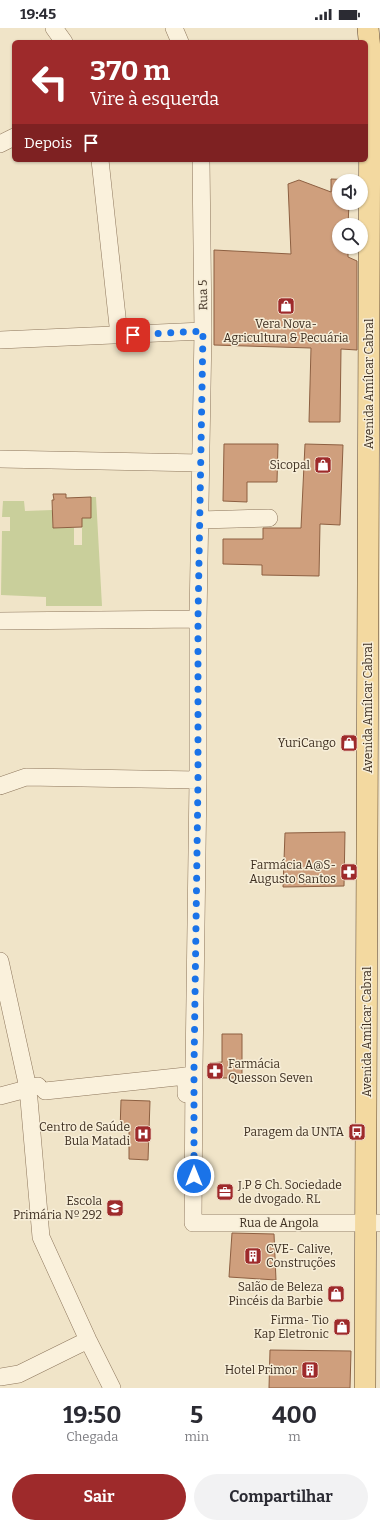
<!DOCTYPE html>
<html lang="pt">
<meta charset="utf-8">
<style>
body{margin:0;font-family:Bitter,serif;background:#f2f2f3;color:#2b2b33;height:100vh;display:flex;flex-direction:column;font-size:15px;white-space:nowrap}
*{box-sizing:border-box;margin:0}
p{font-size:13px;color:#7c7c81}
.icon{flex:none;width:22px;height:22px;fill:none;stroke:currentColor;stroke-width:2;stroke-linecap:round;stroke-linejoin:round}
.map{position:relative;height:1360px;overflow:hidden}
.sheet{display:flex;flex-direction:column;background:#fff;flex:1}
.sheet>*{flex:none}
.top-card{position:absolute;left:12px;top:12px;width:356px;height:122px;border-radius:6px;box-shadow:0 1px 3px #0004;background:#9e2a2b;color:#fff;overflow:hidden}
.tools{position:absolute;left:332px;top:146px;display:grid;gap:8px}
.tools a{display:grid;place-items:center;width:36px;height:36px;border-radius:50%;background:#fff;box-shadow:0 1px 3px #0004;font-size:20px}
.pin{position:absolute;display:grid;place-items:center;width:34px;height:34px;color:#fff;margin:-17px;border-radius:8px;box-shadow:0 2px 6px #0006}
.me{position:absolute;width:44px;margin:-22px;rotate:0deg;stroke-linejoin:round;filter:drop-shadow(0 0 3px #0008)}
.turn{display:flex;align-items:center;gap:14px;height:84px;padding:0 12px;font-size:18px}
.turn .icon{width:52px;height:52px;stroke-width:2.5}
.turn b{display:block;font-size:28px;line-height:34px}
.then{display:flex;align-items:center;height:38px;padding:0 12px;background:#0003;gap:8px;font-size:15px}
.eta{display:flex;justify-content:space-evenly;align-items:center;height:68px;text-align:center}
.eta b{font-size:24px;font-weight:700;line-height:28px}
.button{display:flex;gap:8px;margin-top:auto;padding:8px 12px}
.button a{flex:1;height:46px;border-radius:24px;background:#9e2a2b;color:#fff;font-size:16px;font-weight:700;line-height:46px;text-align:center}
.button a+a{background:#f2f2f3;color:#2b2b33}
.status{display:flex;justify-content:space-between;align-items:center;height:28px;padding:0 20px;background:#fff;direction:ltr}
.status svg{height:11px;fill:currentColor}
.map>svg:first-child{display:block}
.green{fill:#c9cf9b}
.building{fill:#cf9f7d;stroke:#8d5f41}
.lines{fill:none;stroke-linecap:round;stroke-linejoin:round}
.minor-casing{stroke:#8d765c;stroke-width:18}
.major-casing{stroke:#5b4430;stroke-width:22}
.minor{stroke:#faf1dc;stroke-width:17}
.major{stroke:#f3d9a0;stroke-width:21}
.route{stroke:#1a73e8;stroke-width:7;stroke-dasharray:0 12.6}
.labels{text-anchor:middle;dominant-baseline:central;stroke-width:3;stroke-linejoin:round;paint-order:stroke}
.street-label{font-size:12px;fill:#3d2e20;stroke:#f7eed8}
.poi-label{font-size:12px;fill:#3d2e20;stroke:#f7eed8;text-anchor:end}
</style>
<div class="status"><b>19:45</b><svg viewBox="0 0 49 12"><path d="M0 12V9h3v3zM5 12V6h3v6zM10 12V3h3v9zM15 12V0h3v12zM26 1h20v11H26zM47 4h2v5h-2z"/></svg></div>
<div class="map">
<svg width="380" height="1360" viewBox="0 0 380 1360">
<rect width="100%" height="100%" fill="#f0e4c8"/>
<path class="green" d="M 91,469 L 96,469 L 102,578 L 46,578 L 46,569 L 1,567 L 2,503 L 10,503 L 10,489 L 2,489 L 3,473 L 24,473 L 25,483 L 52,482 L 53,500 L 74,500 L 74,517 L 82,517 L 82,490 L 91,490 Z"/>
<path class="building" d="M 331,151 L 358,152 L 358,153 L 339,153 L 339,175 L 357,175 L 349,176 L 348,197 L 339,197 L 339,219 L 348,219 L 348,229 L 357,233 L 357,322 L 341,321 L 340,394 L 309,394 L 311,320 L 214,317 L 214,222 L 291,226 L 288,156 L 299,152 L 331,164 Z
M 224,416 L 278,416 L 277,454 L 247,454 L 247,474 L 223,473 Z
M 305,416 L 343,417 L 340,497 L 320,496 L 319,548 L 262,547 L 262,537 L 223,536 L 223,511 L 263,511 L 263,500 L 301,500 Z
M 53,466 L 66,466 L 66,470 L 91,469 L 91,490 L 82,490 L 82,499 L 53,500 L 52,472 L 54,472 Z
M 345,804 L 344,858 L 283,859 L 285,805 Z
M 222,1006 L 242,1006 L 242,1050 L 210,1050 L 210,1035 L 222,1034 Z
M 121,1072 L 150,1073 L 148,1132 L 129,1131 L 129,1103 L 120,1103 Z
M 232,1205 L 274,1206 L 276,1252 L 229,1249 Z
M 270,1322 L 351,1323 L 350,1360 L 269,1360 Z"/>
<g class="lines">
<defs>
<path id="minor" d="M 54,0 L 64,14
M 174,0 L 180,14
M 0,116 L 14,109
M 100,132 L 119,307
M 201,132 L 203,303 L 198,591 L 198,752 L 194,1041 L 193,1195 L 380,1195
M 0,312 L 203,303
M 0,431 L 201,435
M 200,492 L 269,490
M 0,593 L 198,591
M 0,758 L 26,749 L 198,752
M 0,933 L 28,1060 L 41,1209 L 88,1312 L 112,1360
M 45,1063 L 186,1048 L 186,1066
M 0,1068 L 38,1058
M 0,1349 L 19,1346 L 88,1312"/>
<path id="major" d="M 365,1360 L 370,22 L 368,0"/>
</defs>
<use href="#minor" class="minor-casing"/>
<use href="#major" class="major-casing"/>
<use href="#minor" class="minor"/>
<use href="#major" class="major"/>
</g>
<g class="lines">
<path class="route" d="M 133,307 L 203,303 L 198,591 L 198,752 L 194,1041 L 194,1148"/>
</g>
<defs>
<symbol id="shop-square" viewBox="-11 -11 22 22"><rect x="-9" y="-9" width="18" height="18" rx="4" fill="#9e2a2b" stroke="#f7eed8"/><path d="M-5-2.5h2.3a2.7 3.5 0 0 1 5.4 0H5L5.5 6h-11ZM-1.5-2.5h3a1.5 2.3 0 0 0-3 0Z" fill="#fff"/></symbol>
<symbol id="pharmacy-square" viewBox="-11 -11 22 22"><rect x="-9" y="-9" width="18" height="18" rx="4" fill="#9e2a2b" stroke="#f7eed8"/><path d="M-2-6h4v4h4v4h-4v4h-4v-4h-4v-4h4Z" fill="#fff"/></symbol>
<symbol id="bus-square" viewBox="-11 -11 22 22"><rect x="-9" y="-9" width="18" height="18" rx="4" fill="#9e2a2b" stroke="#f7eed8"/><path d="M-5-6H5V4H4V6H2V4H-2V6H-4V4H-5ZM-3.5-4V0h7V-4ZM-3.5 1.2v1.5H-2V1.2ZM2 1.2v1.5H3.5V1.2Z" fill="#fff"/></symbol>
<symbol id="hospital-square" viewBox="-11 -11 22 22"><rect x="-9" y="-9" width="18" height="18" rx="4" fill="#9e2a2b" stroke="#f7eed8"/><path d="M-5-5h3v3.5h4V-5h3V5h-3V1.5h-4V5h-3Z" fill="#fff"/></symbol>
<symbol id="office-square" viewBox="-11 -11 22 22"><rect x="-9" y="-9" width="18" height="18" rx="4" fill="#9e2a2b" stroke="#f7eed8"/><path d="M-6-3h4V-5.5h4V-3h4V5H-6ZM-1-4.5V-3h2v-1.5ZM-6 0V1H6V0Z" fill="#fff"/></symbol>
<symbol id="school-square" viewBox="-11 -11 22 22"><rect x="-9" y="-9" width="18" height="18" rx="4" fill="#9e2a2b" stroke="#f7eed8"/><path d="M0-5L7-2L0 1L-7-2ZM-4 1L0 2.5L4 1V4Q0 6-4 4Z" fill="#fff"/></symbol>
<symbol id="building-square" viewBox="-11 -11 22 22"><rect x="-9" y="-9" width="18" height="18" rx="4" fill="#9e2a2b" stroke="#f7eed8"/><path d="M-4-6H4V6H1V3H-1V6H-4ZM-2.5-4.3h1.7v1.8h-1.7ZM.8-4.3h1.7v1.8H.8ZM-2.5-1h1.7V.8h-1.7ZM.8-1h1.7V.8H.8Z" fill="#fff"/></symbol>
</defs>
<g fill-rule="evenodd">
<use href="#shop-square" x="276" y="268" width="20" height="20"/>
<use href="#shop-square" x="313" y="427" width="20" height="20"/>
<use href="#shop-square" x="339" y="705" width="20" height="20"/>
<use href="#pharmacy-square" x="339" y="834" width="20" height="20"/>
<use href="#pharmacy-square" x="205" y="1033" width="20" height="20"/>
<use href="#bus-square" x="347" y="1094" width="20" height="20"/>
<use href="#hospital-square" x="133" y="1096" width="20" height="20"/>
<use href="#office-square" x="215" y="1154" width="20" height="20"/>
<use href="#school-square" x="105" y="1170" width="20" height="20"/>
<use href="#building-square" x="243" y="1218" width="20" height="20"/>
<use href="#shop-square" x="326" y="1256" width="20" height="20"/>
<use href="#shop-square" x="332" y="1289" width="20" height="20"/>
<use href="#building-square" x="300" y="1332" width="20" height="20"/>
</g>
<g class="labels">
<g class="street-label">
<text transform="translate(203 267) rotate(-91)">Rua 5</text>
<text transform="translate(369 356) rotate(-90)">Avenida Amílcar Cabral</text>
<text transform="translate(368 680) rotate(-90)">Avenida Amílcar Cabral</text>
<text transform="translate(367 1004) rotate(-90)">Avenida Amílcar Cabral</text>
<text x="279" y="1195">Rua de Angola</text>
</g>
<g class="poi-label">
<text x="286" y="296" text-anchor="middle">Vera Nova-<tspan x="286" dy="14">Agricultura &amp; Pecuária</tspan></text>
<text x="310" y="437">Sicopal</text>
<text x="336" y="715">YuriCango</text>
<text x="336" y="837">Farmácia A@S-<tspan x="336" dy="14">Augusto Santos</tspan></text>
<text x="228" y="1036" text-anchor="start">Farmácia<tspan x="228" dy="14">Quesson Seven</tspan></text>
<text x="130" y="1099">Centro de Saúde<tspan x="130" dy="14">Bula Matadi</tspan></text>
<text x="344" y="1104">Paragem da UNTA</text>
<text x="238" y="1157" text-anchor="start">J.P &amp; Ch. Sociedade<tspan x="238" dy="14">de dvogado. RL</tspan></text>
<text x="102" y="1173">Escola<tspan x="102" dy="14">Primária Nº 292</tspan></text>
<text x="266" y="1221" text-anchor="start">CVE- Calive,<tspan x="266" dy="14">Construções</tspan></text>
<text x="323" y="1259">Salão de Beleza<tspan x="323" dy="14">Pincéis da Barbie</tspan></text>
<text x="329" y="1292">Firma- Tio<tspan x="329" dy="14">Kap Eletronic</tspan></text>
<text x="297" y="1342">Hotel Primor</text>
</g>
</g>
</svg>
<div class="tools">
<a><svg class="icon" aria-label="sound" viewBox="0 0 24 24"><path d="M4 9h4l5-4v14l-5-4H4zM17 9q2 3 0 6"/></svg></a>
<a><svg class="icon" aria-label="search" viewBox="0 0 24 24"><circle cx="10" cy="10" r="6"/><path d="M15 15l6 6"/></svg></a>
</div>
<div class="pin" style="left:133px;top:307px;background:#d93025"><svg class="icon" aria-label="arrive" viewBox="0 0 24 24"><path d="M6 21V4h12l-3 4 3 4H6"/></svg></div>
<svg class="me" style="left:194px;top:1148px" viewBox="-20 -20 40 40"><circle r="17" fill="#1a73e8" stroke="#fff" stroke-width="3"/><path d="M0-11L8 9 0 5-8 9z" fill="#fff"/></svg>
<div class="top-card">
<div class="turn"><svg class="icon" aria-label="left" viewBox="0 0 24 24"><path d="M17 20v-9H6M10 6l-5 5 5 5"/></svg><div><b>370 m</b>Vire à esquerda</div></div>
<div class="then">Depois<svg class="icon" aria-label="arrive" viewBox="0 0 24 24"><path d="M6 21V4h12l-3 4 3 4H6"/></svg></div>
</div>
</div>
<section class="sheet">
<div class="eta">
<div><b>19:50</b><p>Chegada</p></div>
<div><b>5</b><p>min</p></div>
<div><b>400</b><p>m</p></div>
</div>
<div class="button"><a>Sair</a><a>Compartilhar</a></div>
</section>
